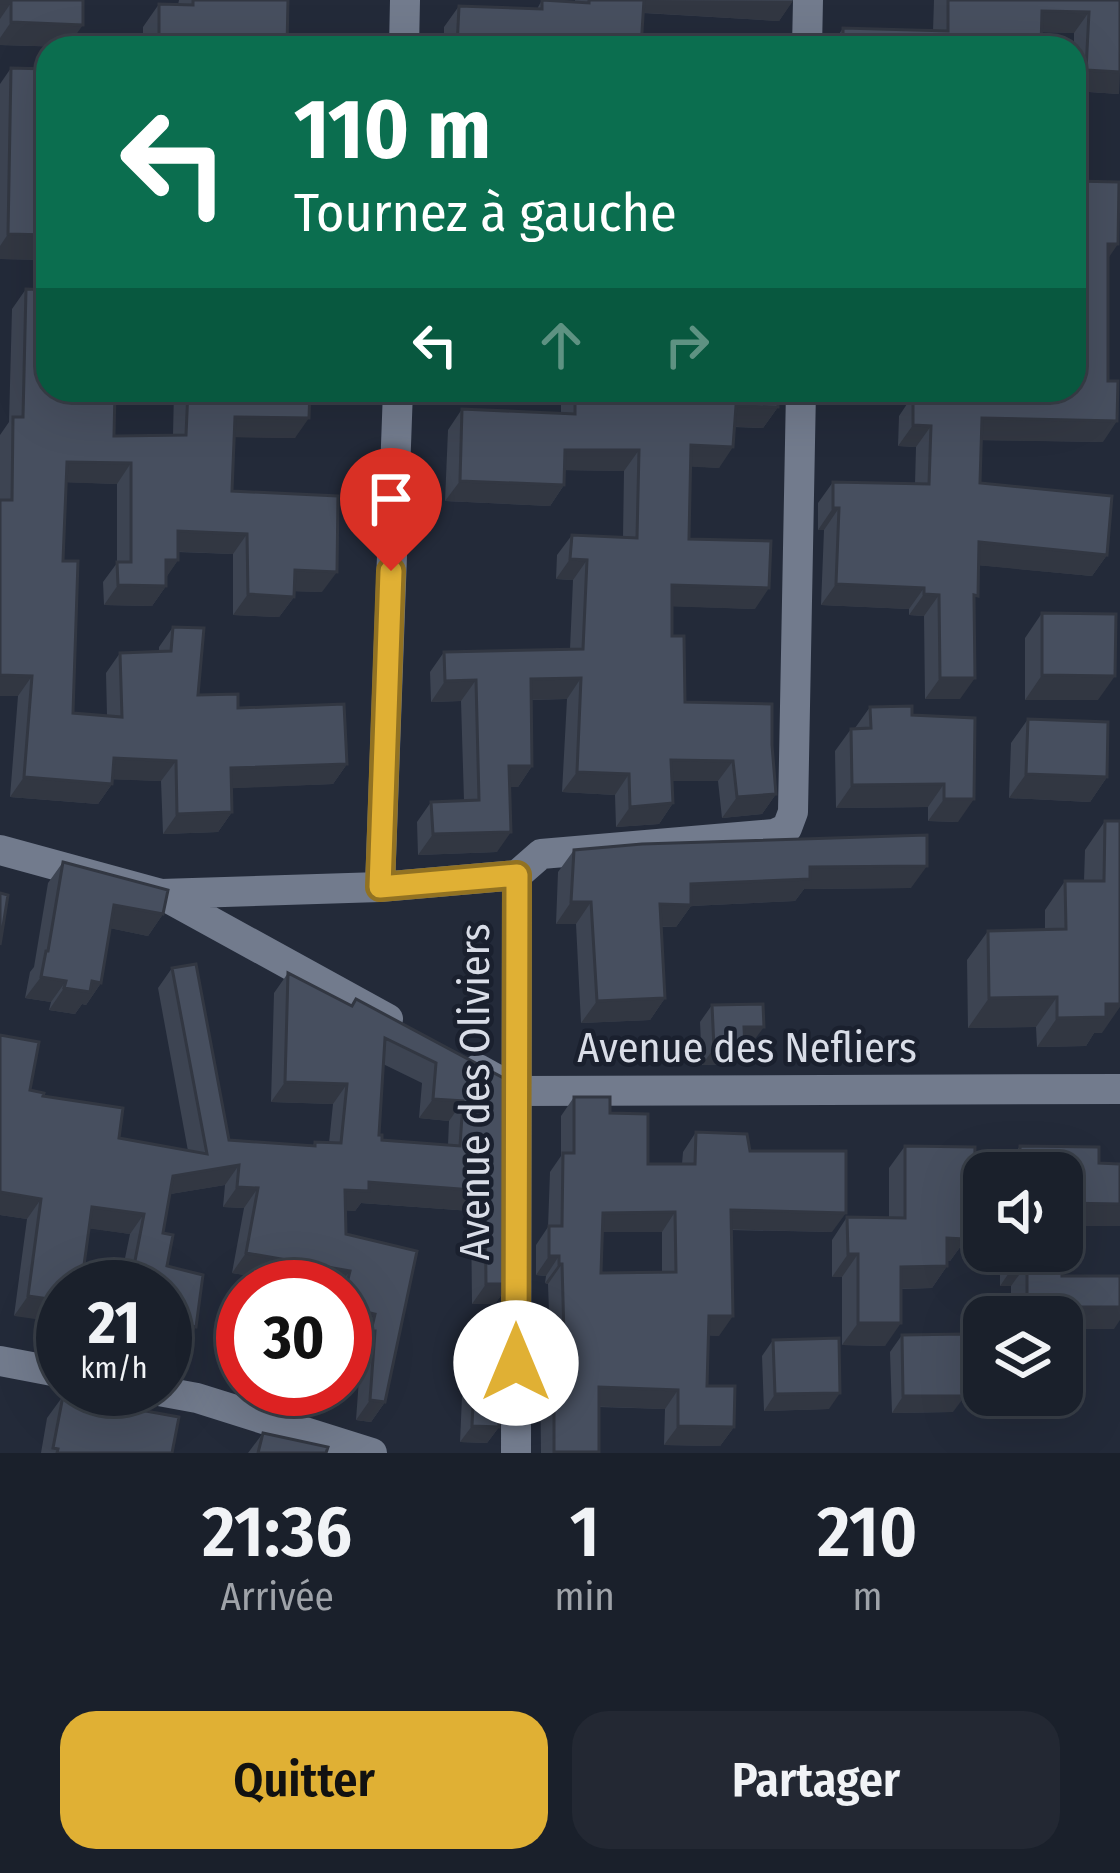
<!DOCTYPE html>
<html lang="fr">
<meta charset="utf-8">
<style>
body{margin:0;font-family:"Fira Sans Condensed",sans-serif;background:#232833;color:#f1f3f6;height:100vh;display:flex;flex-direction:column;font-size:45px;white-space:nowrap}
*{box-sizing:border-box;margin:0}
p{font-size:39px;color:#9fa3a9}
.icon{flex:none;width:66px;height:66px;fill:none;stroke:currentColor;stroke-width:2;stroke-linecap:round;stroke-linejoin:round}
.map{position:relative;height:1453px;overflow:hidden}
.panel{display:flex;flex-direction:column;background:#1a202b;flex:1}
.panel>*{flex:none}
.banner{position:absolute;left:36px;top:36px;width:1050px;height:366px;border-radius:36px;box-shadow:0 12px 48px #0002,0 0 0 3px #383e47;background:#0b6e4f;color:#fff;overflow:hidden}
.controls{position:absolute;left:963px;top:1152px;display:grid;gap:24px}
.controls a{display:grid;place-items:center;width:120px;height:120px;border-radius:24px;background:#1a202b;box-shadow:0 12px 48px #0002,0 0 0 3px #383e47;font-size:60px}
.speed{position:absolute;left:36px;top:1260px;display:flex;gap:24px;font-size:60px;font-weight:700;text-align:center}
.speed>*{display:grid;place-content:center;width:156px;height:156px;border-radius:50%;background:#1a202b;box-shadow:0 12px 48px #0002,0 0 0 3px #383e47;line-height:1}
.speed small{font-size:30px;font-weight:400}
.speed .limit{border:18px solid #d22;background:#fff;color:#111}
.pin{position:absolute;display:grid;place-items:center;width:102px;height:102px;color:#fff;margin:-123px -51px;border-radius:50% 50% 50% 0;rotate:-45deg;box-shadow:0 0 12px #0007}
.pin .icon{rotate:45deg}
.me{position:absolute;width:132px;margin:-66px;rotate:0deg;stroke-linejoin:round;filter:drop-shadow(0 0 9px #0008)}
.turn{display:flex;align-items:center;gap:42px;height:252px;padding:0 60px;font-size:54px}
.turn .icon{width:156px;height:156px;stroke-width:2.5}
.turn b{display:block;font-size:84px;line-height:102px}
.lanes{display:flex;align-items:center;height:114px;padding:0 60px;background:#0003;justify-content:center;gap:60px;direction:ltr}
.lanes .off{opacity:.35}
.eta{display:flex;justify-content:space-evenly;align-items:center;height:204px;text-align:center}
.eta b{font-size:72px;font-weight:600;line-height:84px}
.button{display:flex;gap:24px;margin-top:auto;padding:24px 60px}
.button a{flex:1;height:138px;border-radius:36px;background:#e0b034;color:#111;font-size:48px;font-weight:600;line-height:138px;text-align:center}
.button a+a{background:#232833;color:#f1f3f6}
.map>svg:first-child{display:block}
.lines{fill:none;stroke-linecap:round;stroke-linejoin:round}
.minor{stroke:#727b8d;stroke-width:30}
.wall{fill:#3d4452;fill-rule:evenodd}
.shaded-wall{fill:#323742}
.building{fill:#474f5f;stroke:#323742;stroke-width:3;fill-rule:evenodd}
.route-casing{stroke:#927222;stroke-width:30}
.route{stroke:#e0b034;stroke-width:21}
.labels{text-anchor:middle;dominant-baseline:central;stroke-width:9;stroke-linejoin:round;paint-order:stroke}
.street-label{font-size:42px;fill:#d9dde7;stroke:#1a202e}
</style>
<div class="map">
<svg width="1120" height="1453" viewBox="0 0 1120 1453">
<rect width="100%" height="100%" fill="#232a39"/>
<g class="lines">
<path class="minor" d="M 404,48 L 405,0
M 807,48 L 808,0
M 0,850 L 161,894 L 388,1019
M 380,887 L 398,390
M 161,894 L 380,887 L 517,875 L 541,854 L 774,834 L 787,828 L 793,812 L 801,390
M 478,1069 L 518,1091 L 1120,1089
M 0,1361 L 63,1373
M 148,1389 L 197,1398 L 372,1453
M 516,1453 L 517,875"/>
</g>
<path class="wall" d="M 0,0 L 83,0 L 67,47 L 0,45 Z
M 179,0 L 288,0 L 287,48 L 143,48 L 143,27 L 159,4 L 178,5 Z
M 542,0 L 575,2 L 575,0 L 793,0 L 779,21 L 643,13 L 641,48 L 444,48 L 444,27 L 459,6 L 537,9 Z
M 934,0 L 1120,0 L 1119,94 L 1074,91 L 1074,33 L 1041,32 L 1041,48 L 830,48 L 843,28 L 933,31 Z
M 11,68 L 48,260 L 0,259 L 0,84 Z
M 1108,259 L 1103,442 L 981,440 L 980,483 L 1107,555 L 1092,576 L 978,565 L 960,699 L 925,699 L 924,616 L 909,615 L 909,609 L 821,605 L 824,530 L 818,530 L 818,503 L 833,482 L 915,484 L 916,447 L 898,446 L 899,416 L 913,395 L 936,396 L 936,390 L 1074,390 Z
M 26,289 L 48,390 L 114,436 L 173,435 L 174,390 L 310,390 L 295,438 L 234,437 L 232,491 L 322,592 L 294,591 L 294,597 L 279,617 L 233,615 L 233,554 L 178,552 L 178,560 L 166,577 L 166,586 L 152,606 L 104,605 L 103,582 L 117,563 L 117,484 L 66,482 L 63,561 L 73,713 L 107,716 L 106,673 L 120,653 L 159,652 L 159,647 L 173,627 L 198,695 L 238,708 L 347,764 L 333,784 L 231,788 L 232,812 L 218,832 L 163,834 L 161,781 L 112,779 L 112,784 L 98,804 L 10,797 L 18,696 L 0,696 L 0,435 L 9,422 L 12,309 Z
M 561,390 L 778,390 L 778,407 L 763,428 L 734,427 L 719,468 L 690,466 L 689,539 L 755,609 L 672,606 L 672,636 L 685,702 L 772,745 L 776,794 L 762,814 L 722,818 L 718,781 L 672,781 L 673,803 L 659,824 L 616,827 L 615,795 L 562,792 L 567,699 L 531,700 L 532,766 L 518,787 L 510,787 L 497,852 L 418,855 L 417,822 L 431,802 L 464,801 L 461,701 L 431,702 L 430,672 L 444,652 L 570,649 L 573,580 L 556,579 L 557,555 L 572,535 L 623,537 L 624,471 L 565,470 L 564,485 L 550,506 L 445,501 L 448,430 L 462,409 L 561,413 Z
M 1042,613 L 1098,700 L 1025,700 L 1025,638 Z
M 870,707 L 912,715 L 975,718 L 958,822 L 928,821 L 928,807 L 836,808 L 835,751 L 851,729 L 855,728 Z
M 1028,719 L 1107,777 L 1090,802 L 1009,798 L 1011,743 Z
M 1105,821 L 1102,1033 L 1094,1033 L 1086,1046 L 1037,1047 L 1036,1027 L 968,1028 L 967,960 L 988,931 L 1045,930 L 1045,910 L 1065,881 L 1084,881 L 1085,850 Z
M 574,850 L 911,888 L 804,889 L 795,901 L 691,906 L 676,927 L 662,927 L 665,998 L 650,1020 L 581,1023 L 576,924 L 556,924 L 558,872 Z
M 63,862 L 163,914 L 148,936 L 110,928 L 101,983 L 86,1005 L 82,1004 L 75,1014 L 49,1010 L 51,1002 L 25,998 L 30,972 L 34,967 L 48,883 Z
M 172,968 L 229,1140 L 313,1145 L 315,1142 L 329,1143 L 333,1104 L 271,1102 L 274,993 L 288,973 L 351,1006 L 356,999 L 511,1082 L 509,1284 L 495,1304 L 472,1304 L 471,1211 L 361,1203 L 355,1211 L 346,1210 L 346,1234 L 417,1251 L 385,1402 L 371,1422 L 356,1420 L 361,1351 L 357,1350 L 361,1334 L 345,1287 L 315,1287 L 232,1273 L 244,1208 L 223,1207 L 225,1185 L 170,1194 L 163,1233 L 167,1266 L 196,1327 L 182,1347 L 165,1344 L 165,1287 L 119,1287 L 130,1234 L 89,1228 L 14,1316 L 27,1219 L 0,1215 L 0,1035 L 30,1090 L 119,1138 L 188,1151 L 158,988 ZM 383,1064 L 422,1083 L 419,1118 L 449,1121 L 448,1145 L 382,1140 L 379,1135 Z
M 712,1005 L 752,1043 L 745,1043 L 733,1064 L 702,1065 L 700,1022 Z
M 574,1097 L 610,1113 L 648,1164 L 682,1164 L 683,1152 L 696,1132 L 750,1151 L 832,1232 L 731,1230 L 719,1336 L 708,1335 L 707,1386 L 734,1427 L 720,1446 L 664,1445 L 665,1409 L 599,1407 L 598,1453 L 541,1453 L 540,1355 L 550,1341 L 548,1284 L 545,1283 L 546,1276 L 536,1275 L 536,1245 L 548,1227 L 550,1172 L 561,1156 L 561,1116 ZM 603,1232 L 662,1232 L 662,1272 L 601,1273 Z
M 905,1146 L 974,1197 L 966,1209 L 966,1239 L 950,1261 L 947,1261 L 947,1266 L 932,1288 L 901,1289 L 885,1346 L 842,1345 L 842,1277 L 832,1277 L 832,1240 L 847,1217 L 889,1217 L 889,1168 Z
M 1020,1146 L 1062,1173 L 1004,1173 L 1004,1168 Z
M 985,1251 L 1062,1251 L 1062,1276 L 1114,1329 L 1078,1329 L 1064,1349 L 1062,1349 L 1062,1317 L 1005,1317 L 1009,1312 L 1011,1311 L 1011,1286 L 1000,1286 L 1000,1262 L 986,1262 Z
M 476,1334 L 499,1427 L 487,1443 L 460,1442 L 464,1351 Z
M 902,1335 L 953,1412 L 892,1413 L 890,1352 Z
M 773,1340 L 829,1409 L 764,1411 L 762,1356 Z
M 63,1396 L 172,1453 L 41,1453 L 47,1418 Z
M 263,1433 L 326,1453 L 248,1453 Z"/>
<path class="shaded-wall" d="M 639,0 L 793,1 L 779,21 L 630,12 Z
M 0,3 L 11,3 L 0,19 Z
M 1042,11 L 1089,12 L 1074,33 L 1027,32 Z
M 11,22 L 83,25 L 67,47 L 0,45 L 0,38 Z
M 1086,70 L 1120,72 L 1119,94 L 1074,91 L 1074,88 Z
M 8,234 L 48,235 L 48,260 L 0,259 L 0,246 Z
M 1108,244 L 1118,244 L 1103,266 Z
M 736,406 L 778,407 L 763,428 L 721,426 Z
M 235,417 L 309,418 L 295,438 L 221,437 Z
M 982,418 L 1117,421 L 1103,442 L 967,440 Z
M 913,425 L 931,426 L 916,447 L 898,446 Z
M 691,445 L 733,447 L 719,468 L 676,466 Z
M 565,450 L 639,450 L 624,471 L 551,470 Z
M 67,462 L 131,463 L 117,484 L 53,482 Z
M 460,481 L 564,485 L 550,506 L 445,501 Z
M 833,508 L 839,508 L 824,530 L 818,530 Z
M 178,531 L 247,534 L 233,554 L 164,551 Z
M 979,542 L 1107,555 L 1092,576 L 964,564 Z
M 570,559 L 587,560 L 573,580 L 556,579 Z
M 166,560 L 178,560 L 164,581 Z
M 295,570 L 337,572 L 322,592 L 281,591 Z
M 836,584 L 924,588 L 909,609 L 821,605 Z
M 118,585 L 166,586 L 152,606 L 104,605 Z
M 672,585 L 769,588 L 755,609 L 658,606 Z
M 248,594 L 294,597 L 279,617 L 233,615 Z
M 924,594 L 939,595 L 924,616 L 909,615 Z
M 0,675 L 32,676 L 18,696 L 0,696 Z
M 1042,675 L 1115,676 L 1098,700 L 1025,700 Z
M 581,678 L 567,699 L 516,700 L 531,679 Z
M 940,678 L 975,678 L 960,699 L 925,699 Z
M 476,680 L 461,701 L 431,702 L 445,681 Z
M 114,758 L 176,761 L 161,781 L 100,779 Z
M 671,760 L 733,761 L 718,781 L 657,781 Z
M 347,764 L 333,784 L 216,789 L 231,768 Z
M 509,766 L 532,766 L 518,787 L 495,787 Z
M 577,772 L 629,774 L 615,795 L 562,792 Z
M 1026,774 L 1107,777 L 1090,802 L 1009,798 Z
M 24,777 L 112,784 L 98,804 L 10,797 Z
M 944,784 L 928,807 L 836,808 L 852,785 Z
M 776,794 L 762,814 L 722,818 L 737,797 Z
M 944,799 L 974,799 L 958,822 L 928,821 Z
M 673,803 L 659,824 L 616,827 L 630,807 Z
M 232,812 L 218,832 L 163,834 L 177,814 Z
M 511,832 L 497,852 L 418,855 L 433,834 Z
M 927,866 L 911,888 L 804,889 L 795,901 L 691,906 L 676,927 L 645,926 L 660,904 L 691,884 L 810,867 Z
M 571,902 L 591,902 L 576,924 L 556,924 Z
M 114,905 L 163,914 L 148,936 L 99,926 Z
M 41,977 L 66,981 L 51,1002 L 25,998 Z
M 92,981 L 101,983 L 86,1005 L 82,1004 L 75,1014 L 49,1010 L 64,988 Z
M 1057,997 L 1036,1027 L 968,1028 L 989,998 Z
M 665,998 L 650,1020 L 581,1023 L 597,1001 Z
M 1106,1004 L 1120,1004 L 1120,1007 L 1102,1033 L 1094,1033 L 1086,1046 L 1037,1047 L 1057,1018 Z
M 744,1027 L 764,1027 L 752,1043 L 733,1044 Z
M 714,1048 L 745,1048 L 733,1064 L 702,1065 Z
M 285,1082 L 347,1084 L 333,1104 L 271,1102 Z
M 433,1099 L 463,1101 L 449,1121 L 419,1118 Z
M 239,1165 L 225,1185 L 159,1196 L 173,1176 Z
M 369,1182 L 485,1191 L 471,1211 L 361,1203 L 355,1211 L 331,1210 L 345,1190 Z
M 237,1187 L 258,1188 L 244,1208 L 223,1207 Z
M 0,1192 L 41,1199 L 27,1219 L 0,1215 Z
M 1062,1203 L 1120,1204 L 1120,1226 L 1062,1226 Z
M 92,1207 L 144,1214 L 130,1234 L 78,1227 Z
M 731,1210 L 846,1213 L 832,1232 L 717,1229 Z
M 675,1212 L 662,1232 L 590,1232 L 603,1213 Z
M 947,1238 L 966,1239 L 950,1261 L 931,1261 Z
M 994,1251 L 1008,1251 L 1000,1262 L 986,1262 Z
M 246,1253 L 350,1271 L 338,1287 L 315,1287 L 232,1273 Z
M 848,1254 L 858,1254 L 842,1277 L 832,1277 Z
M 549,1256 L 559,1256 L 546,1276 L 536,1275 Z
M 559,1264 L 562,1264 L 548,1284 L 545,1283 Z
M 1015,1264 L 1027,1264 L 1011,1286 L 1000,1286 Z
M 947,1266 L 932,1288 L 885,1289 L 901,1267 Z
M 486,1284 L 509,1284 L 495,1304 L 472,1304 Z
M 28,1296 L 63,1301 L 63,1323 L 14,1316 Z
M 345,1307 L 375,1314 L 361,1334 L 345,1330 Z
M 1080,1307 L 1120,1307 L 1120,1320 L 1114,1329 L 1078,1329 L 1064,1349 L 1062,1349 L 1062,1327 Z
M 709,1316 L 733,1316 L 719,1336 L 695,1335 Z
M 165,1321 L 196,1327 L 182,1347 L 165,1344 Z
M 858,1323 L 901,1323 L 885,1346 L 842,1345 Z
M 371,1331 L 375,1331 L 361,1351 L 357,1350 Z
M 599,1387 L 678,1390 L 665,1409 L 586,1406 Z
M 840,1393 L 829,1409 L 764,1411 L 775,1394 Z
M 903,1396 L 965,1396 L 953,1412 L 892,1413 Z
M 370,1400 L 385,1402 L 371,1422 L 356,1420 Z
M 472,1426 L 499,1427 L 487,1443 L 460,1442 Z
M 678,1426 L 734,1427 L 720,1446 L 664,1445 Z"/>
<path class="building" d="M 0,0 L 83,0 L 83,25 L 11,22 L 11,3 L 0,3 Z
M 193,0 L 288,0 L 287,48 L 159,48 L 159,4 L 193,5 Z
M 542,0 L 589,3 L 589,0 L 644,0 L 641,48 L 457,48 L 459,6 L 542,9 Z
M 948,0 L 1120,0 L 1120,72 L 1086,70 L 1089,12 L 1042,11 L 1041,48 L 843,48 L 843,28 L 948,31 Z
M 11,68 L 48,69 L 48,235 L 8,234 Z
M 1074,181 L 1119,182 L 1118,244 L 1108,244 L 1108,381 L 1118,381 L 1117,421 L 982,418 L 980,483 L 1112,496 L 1107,555 L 979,542 L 978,596 L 974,595 L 975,678 L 940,678 L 939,595 L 924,594 L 924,588 L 836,584 L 839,508 L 833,508 L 833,482 L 929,484 L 931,426 L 913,425 L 913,395 L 951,396 L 951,390 L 1074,390 Z
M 26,289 L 48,290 L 48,390 L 115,392 L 114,436 L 186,435 L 188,390 L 310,390 L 309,418 L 235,417 L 232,491 L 338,496 L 337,572 L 295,570 L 294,597 L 248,594 L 247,534 L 178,531 L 178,560 L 166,560 L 166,586 L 118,585 L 117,562 L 131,562 L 131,463 L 67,462 L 63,561 L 78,561 L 73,713 L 122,717 L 120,653 L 171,651 L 173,627 L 204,628 L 198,695 L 238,694 L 238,708 L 344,704 L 347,764 L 231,768 L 232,812 L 177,814 L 176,761 L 114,758 L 112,784 L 24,777 L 32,676 L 0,675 L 0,500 L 12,500 L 13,417 L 23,417 Z
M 575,390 L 778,390 L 778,407 L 736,406 L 733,447 L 691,445 L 689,539 L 771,541 L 769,588 L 672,585 L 672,636 L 684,636 L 685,702 L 772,704 L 772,745 L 776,794 L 737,797 L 733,761 L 671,760 L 673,803 L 630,807 L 629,774 L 577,772 L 581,678 L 531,679 L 532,766 L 509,766 L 511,832 L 433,834 L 431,802 L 479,800 L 476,680 L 445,681 L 444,652 L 583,649 L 587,560 L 570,559 L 572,535 L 637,538 L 639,450 L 565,450 L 564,485 L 460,481 L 462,409 L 575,414 Z
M 1042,613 L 1116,614 L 1115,676 L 1042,675 Z
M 912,706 L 912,715 L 975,718 L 974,799 L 944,799 L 944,784 L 852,785 L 851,729 L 871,728 L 870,707 Z
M 1028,719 L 1108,722 L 1107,777 L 1026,774 Z
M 1105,821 L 1120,821 L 1120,1004 L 1106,1004 L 1106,1017 L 1057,1018 L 1057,997 L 989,998 L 988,931 L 1066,929 L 1065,881 L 1104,881 Z
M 927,835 L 927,866 L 810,867 L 810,879 L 691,884 L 691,905 L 660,904 L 665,998 L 597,1001 L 591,902 L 571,902 L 574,850 L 642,844 Z
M 63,862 L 168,890 L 163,914 L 114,905 L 101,983 L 92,981 L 90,992 L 64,988 L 66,981 L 41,977 L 46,951 L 48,951 Z
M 0,893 L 8,895 L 0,945 Z
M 196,964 L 229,1140 L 315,1146 L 315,1142 L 341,1143 L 347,1084 L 285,1082 L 288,973 L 352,1006 L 356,999 L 511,1082 L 509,1284 L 486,1284 L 485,1191 L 369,1182 L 369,1191 L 345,1190 L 346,1234 L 417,1251 L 385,1402 L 370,1400 L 375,1331 L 371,1331 L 375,1314 L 345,1307 L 345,1291 L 350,1271 L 246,1253 L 258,1188 L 237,1187 L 239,1165 L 173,1176 L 163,1233 L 173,1235 L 167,1266 L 203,1275 L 196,1327 L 165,1321 L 165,1287 L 130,1287 L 144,1214 L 92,1207 L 81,1287 L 63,1287 L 63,1301 L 28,1296 L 41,1199 L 0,1192 L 0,1035 L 39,1042 L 30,1090 L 44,1093 L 43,1096 L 123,1108 L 119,1138 L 207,1154 L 172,968 ZM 385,1038 L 436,1063 L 433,1099 L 463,1101 L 460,1146 L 382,1140 L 382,1135 L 379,1135 Z
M 763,1004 L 764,1027 L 744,1027 L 745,1048 L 714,1048 L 712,1005 Z
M 574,1097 L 610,1097 L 610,1113 L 648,1114 L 648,1164 L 695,1164 L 696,1132 L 747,1134 L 750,1151 L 846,1151 L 846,1213 L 731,1210 L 733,1316 L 709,1316 L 707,1386 L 735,1386 L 734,1427 L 678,1426 L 678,1390 L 599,1387 L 599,1452 L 554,1452 L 554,1335 L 564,1335 L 562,1264 L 559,1264 L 559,1256 L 549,1256 L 549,1226 L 562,1226 L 563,1153 L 574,1153 ZM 675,1212 L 676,1272 L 601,1273 L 603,1213 Z
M 905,1146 L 975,1147 L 974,1197 L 965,1197 L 966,1239 L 947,1238 L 947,1266 L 901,1267 L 901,1323 L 858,1323 L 858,1254 L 848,1254 L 847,1217 L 905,1218 Z
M 1020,1146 L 1099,1147 L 1099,1163 L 1120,1164 L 1120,1204 L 1062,1203 L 1062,1173 L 1020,1173 Z
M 1062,1240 L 1062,1276 L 1120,1276 L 1120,1307 L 1080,1307 L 1080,1327 L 1062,1327 L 1062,1317 L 1009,1317 L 1009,1312 L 1027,1310 L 1027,1264 L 1015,1264 L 1015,1251 L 1062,1251 Z
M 476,1334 L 502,1335 L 499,1427 L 472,1426 Z
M 964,1334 L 965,1396 L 903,1396 L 902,1335 Z
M 839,1338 L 840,1393 L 775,1394 L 773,1340 Z
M 63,1396 L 179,1417 L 172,1453 L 57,1453 L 58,1449 L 53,1448 Z
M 263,1433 L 328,1447 L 326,1453 L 258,1453 Z"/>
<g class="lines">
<defs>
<path id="route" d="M 391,571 L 380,887 L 517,875 L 516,1363"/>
</defs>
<use href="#route" class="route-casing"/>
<use href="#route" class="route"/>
</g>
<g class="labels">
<g class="street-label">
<text x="747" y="1048">Avenue des Nefliers</text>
<text transform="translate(475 1092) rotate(-90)">Avenue des Oliviers</text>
</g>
</g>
</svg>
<div class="controls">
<a><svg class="icon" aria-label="sound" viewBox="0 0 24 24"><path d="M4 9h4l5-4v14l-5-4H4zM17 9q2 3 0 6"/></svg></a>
<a><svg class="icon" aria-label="layers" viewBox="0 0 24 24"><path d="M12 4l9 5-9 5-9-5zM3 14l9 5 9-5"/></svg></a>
</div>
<div class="speed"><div>21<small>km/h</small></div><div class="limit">30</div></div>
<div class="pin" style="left:391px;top:571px;background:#d93025"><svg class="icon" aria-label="arrive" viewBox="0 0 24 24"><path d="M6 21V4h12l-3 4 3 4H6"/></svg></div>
<svg class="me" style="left:516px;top:1363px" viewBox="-20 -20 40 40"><circle r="19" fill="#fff"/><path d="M0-13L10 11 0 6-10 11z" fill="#e0b034"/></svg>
<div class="banner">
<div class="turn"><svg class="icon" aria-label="left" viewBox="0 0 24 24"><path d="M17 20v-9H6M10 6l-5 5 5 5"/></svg><div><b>110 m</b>Tournez à gauche</div></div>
<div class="lanes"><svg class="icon" aria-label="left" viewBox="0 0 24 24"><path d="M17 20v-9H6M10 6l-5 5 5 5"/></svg><svg class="icon off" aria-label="ahead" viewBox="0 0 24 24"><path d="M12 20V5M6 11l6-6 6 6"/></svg><svg class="icon off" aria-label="right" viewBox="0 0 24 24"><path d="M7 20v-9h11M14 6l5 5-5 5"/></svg></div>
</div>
</div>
<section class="panel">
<div class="eta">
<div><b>21:36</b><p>Arrivée</p></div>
<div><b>1</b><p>min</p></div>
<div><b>210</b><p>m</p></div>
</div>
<div class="button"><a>Quitter</a><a>Partager</a></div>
</section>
